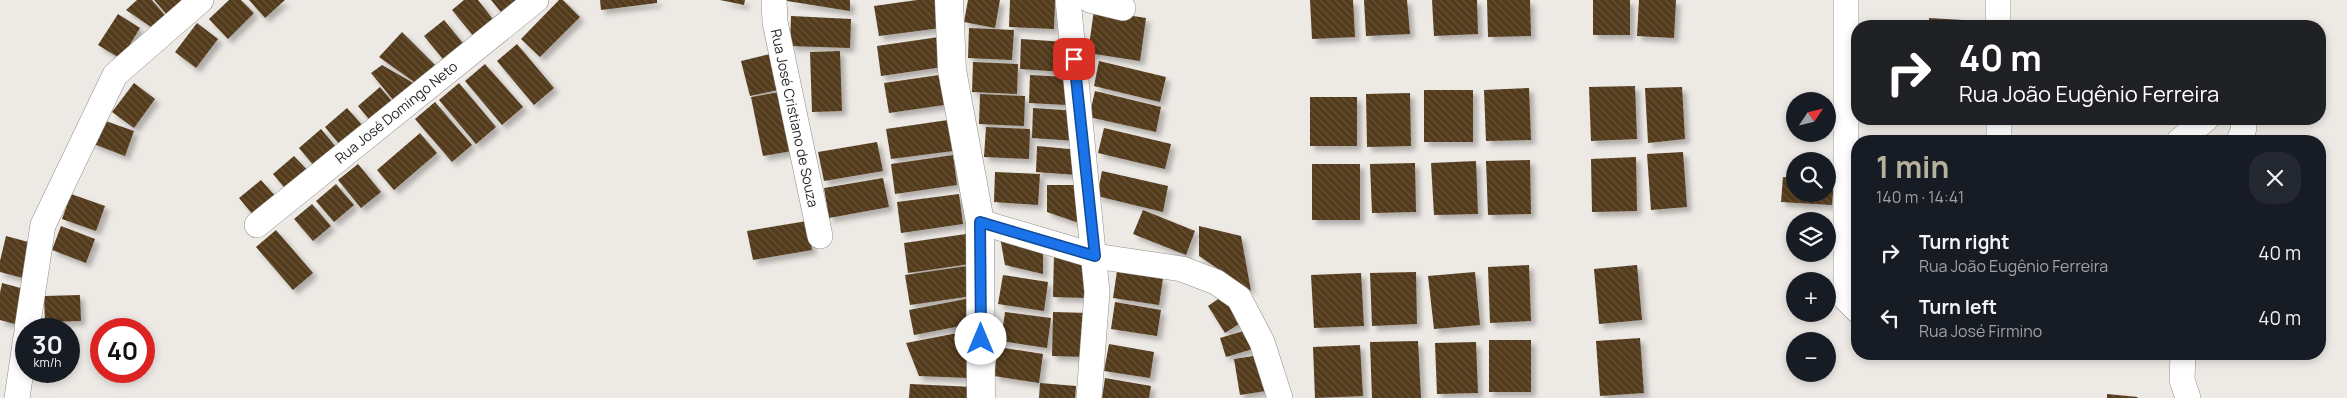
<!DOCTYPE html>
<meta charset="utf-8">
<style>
body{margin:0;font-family:Manrope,sans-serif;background:#242831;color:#f1f3f6;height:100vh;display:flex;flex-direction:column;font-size:19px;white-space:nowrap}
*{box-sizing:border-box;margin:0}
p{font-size:16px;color:#9ea1a6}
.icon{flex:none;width:28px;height:28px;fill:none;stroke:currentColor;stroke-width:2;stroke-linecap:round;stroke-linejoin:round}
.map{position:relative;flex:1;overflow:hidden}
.sheet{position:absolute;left:1851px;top:135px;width:475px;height:225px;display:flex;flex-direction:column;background:#171b24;border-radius:20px;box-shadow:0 2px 8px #0003}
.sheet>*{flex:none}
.top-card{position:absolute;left:1851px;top:20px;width:475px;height:105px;border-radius:20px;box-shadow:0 2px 8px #0003;background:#202124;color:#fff;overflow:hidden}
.needle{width:32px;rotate:55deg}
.controls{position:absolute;left:1786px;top:92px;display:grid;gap:10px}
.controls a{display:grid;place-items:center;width:50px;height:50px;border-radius:50%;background:#171b24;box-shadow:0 2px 8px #0003;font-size:25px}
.speed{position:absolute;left:15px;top:318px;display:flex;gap:10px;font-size:25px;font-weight:700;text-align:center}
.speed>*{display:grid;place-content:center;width:65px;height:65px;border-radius:50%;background:#171b24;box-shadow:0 2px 8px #0003;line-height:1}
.speed small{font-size:12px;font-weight:400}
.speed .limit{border:8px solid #d22;background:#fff;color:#111}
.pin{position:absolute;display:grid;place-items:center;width:42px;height:42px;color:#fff;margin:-21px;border-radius:10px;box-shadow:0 2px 8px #0006}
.me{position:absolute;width:55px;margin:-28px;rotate:0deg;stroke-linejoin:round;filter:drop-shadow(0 0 4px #0008)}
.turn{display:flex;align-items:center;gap:18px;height:105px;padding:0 25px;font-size:22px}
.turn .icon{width:65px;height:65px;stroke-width:2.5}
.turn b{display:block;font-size:35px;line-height:42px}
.round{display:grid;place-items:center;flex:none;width:52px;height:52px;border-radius:20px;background:#242831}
.summary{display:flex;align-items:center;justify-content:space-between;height:85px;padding:0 25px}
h1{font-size:30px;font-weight:700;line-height:38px;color:#b6b19c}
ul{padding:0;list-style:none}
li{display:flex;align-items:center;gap:15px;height:65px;padding:0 25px}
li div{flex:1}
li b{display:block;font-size:19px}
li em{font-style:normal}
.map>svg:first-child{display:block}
.building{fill:url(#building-back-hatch);filter:url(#shadow)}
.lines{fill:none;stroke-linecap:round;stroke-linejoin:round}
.street-casing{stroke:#928f8b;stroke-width:26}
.secondary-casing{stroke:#928f8b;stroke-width:29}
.street{stroke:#fff;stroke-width:25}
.secondary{stroke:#fff;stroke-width:28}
.route-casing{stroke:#114b97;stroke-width:12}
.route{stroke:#1a73e8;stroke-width:9}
.labels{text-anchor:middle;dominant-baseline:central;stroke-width:5;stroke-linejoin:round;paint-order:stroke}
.street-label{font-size:14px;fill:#292726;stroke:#fff}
</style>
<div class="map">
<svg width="2347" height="398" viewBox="0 0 2347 398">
<defs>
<pattern id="building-back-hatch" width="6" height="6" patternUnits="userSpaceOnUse" patternTransform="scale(1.25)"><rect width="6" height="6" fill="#523a1a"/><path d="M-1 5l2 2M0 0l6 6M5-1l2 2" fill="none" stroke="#68543b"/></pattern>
<filter id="shadow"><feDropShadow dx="4.5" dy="4.5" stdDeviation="2.5" flood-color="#0004"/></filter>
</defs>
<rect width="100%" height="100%" fill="#ede9e5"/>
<path class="building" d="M 137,0 L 152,0 L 169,20 L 157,31 L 126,10 Z
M 154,0 L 189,0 L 170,18 Z
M 229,0 L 241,0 L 254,13 L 228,39 L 209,19 Z
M 249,0 L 285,0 L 265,18 Z
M 464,0 L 478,0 L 495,22 L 475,38 L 452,10 Z
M 491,0 L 525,0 L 506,18 Z
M 559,0 L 563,0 L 580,17 L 540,57 L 521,39 Z
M 600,0 L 657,0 L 657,3 L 601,10 Z
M 720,0 L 745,0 L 744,5 Z
M 787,0 L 850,0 L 850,11 L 787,1 Z
M 917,0 L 937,0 L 941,28 L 879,36 L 874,6 Z
M 968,0 L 1000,0 L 995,28 L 964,22 Z
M 1010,0 L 1055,0 L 1054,29 L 1009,27 Z
M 1310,0 L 1353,0 L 1355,37 L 1312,39 Z
M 1364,0 L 1407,0 L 1410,34 L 1366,36 Z
M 1432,0 L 1477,0 L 1478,34 L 1434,36 Z
M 1487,0 L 1530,0 L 1531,36 L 1488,37 Z
M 1593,0 L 1630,0 L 1630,35 L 1593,35 Z
M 1639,0 L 1676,0 L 1674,38 L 1637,36 Z
M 1094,10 L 1146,18 L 1140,61 L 1088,53 Z
M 118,14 L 140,28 L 121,59 L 98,45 Z
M 791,16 L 851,19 L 850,48 L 790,46 Z
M 1929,18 L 1980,21 L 1980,26 L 1929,26 Z
M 444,20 L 467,48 L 447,64 L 424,36 Z
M 197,23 L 218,39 L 196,68 L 175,52 Z
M 969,28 L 1014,30 L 1012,60 L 968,58 Z
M 402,32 L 438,68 L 417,84 L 379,57 Z
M 939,37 L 943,67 L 881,76 L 877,46 Z
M 1021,39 L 1066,42 L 1065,72 L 1020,69 Z
M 517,44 L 554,88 L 534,105 L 497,61 Z
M 840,51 L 842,111 L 812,112 L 810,52 Z
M 770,54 L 778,90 L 750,96 L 741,61 Z
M 1099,61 L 1166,77 L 1160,102 L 1094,86 Z
M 973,62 L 1018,64 L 1017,94 L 972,92 Z
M 485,64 L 523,107 L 502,125 L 465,81 Z
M 382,65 L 415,84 L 394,101 L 371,73 Z
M 946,74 L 951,104 L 889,113 L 884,83 Z
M 1030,75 L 1068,77 L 1067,105 L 1029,103 Z
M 134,83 L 155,99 L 134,128 L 112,112 Z
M 459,83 L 496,127 L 476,144 L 439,100 Z
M 1635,86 L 1637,139 L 1591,141 L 1589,87 Z
M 380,87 L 395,105 L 373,124 L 358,106 Z
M 1682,87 L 1685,139 L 1648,143 L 1645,88 Z
M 1529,88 L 1531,140 L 1486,141 L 1484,90 Z
M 1424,90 L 1473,90 L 1473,142 L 1424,142 Z
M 1095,91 L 1161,107 L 1156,132 L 1089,117 Z
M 780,92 L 792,151 L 763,156 L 751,97 Z
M 1410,93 L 1411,146 L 1367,147 L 1366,94 Z
M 980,94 L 1025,96 L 1024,126 L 979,124 Z
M 1310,97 L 1357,97 L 1357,146 L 1310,146 Z
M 435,102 L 472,145 L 452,162 L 415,119 Z
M 347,108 L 362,125 L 340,145 L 325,127 Z
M 1033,108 L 1078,111 L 1077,141 L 1032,138 Z
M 100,119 L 134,131 L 125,156 L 91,143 Z
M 948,120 L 953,151 L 891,159 L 886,129 Z
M 986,127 L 1030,129 L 1029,159 L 984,157 Z
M 1104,128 L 1171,144 L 1165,169 L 1098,153 Z
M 321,129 L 336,147 L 314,166 L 299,148 Z
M 420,133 L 437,153 L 394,190 L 377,170 Z
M 877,142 L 883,171 L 824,181 L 818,152 Z
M 1037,146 L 1080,150 L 1078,175 L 1036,172 Z
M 1683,152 L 1687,207 L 1651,210 L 1647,154 Z
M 953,155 L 957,185 L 895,194 L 891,164 Z
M 294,156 L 310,173 L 288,192 L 273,174 Z
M 1636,157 L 1637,211 L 1592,212 L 1591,159 Z
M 1530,160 L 1531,214 L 1488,215 L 1486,161 Z
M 1476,161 L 1478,214 L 1434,215 L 1431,163 Z
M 1415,163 L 1416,212 L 1372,213 L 1370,164 Z
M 358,164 L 381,192 L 361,208 L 338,180 Z
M 1312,164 L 1360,164 L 1360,220 L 1312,220 Z
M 1102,171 L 1168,186 L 1163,212 L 1097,196 Z
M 995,172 L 1040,174 L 1038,205 L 994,202 Z
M 1783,177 L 1795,178 L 1795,194 L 1828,194 L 1828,180 L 1834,180 L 1832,205 L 1781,202 Z
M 883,178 L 889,207 L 829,218 L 824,188 Z
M 261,180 L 276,197 L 254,216 L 239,198 Z
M 336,184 L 354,205 L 334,222 L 316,201 Z
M 1047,185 L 1077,185 L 1082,224 L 1047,212 Z
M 71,194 L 105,206 L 96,231 L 62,219 Z
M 959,194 L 963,224 L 901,233 L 897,202 Z
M 312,204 L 331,226 L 313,241 L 294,219 Z
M 1143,210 L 1195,231 L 1186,255 L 1133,234 Z
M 807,221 L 812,250 L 753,260 L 747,231 Z
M 61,226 L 95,239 L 86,263 L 52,250 Z
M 1199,226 L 1241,236 L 1251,291 L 1199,256 Z
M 276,230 L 313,273 L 293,290 L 256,247 Z
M 966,234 L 970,264 L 908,273 L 904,243 Z
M 6,236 L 32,243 L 23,278 L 0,272 L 0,261 Z
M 1000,237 L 1043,251 L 1043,274 L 1005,265 Z
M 1054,253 L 1089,255 L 1088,298 L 1053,297 Z
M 1529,265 L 1531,321 L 1490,323 L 1488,267 Z
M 1637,265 L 1642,320 L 1599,324 L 1594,269 Z
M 967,266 L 972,296 L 910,305 L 905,275 Z
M 1117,271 L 1163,278 L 1159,305 L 1113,298 Z
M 1416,272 L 1417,324 L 1372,326 L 1370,273 Z
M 1475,272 L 1480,325 L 1434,329 L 1428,276 Z
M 1361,273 L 1364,326 L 1314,328 L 1311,275 Z
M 1003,275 L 1048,282 L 1044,311 L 998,304 Z
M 2,283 L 28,290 L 19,325 L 0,320 L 0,293 Z
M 80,295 L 81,321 L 45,322 L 44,296 Z
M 1224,295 L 1242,322 L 1225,333 L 1208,306 Z
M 971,298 L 976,323 L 914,335 L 909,310 Z
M 1115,302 L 1161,310 L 1157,336 L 1111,329 Z
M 1005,312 L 1051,318 L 1047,348 L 1001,341 Z
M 1053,312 L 1088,313 L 1087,357 L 1052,356 Z
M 1250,329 L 1256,348 L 1226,357 L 1220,338 Z
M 968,331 L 969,378 L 919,376 L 906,343 Z
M 69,334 L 72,334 L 72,360 L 69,360 Z
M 1640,338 L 1644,393 L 1600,396 L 1596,341 Z
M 1489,340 L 1531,340 L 1531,392 L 1489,392 Z
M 1418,341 L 1421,398 L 1372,398 L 1370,342 Z
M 1476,342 L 1478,393 L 1437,394 L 1435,343 Z
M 1109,344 L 1154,352 L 1150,378 L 1104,371 Z
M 1360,345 L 1363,396 L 1315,398 L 1313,347 Z
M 998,347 L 1043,354 L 1039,383 L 994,376 Z
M 1260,355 L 1266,391 L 1240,395 L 1234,359 Z
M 1105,378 L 1151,386 L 1149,398 L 1102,398 Z
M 1040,383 L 1076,386 L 1075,398 L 1039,398 Z
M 910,384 L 973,387 L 972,398 L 909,398 Z
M 2107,394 L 2138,397 L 2137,398 L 2107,398 Z"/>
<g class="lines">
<defs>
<path id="street" d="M 774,0 L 775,22 L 820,236
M 1068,0 L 1097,292 L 1089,398
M 1090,0 L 1123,8
M 1846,0 L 1846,299 L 1858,311
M 1998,0 L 1998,26
M 1999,119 L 1999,141
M 2179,141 L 2206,119
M 2239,141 L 2244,128 L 2242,119
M 980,222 L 1095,256 L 1182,269 L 1216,282 L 1239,298 L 1262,342 L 1280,398
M 257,225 L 536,0
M 27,329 L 43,225 L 115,75 L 201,0
M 2183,354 L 2182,380 L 2188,398
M 17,398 L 26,337"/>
<path id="secondary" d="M 949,0 L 952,70 L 980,222 L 981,398"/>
</defs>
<use href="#street" class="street-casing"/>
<use href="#secondary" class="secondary-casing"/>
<use href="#street" class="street"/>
<use href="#secondary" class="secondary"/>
</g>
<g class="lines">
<defs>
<path id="route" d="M 981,339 L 980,222 L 1095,256 L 1074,59"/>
</defs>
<use href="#route" class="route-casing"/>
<use href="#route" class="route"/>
</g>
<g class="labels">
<g class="street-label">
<text transform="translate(396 112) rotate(-39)">Rua José Domingo Neto</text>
<text transform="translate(795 118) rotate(78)">Rua José Cristiano de Souza</text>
</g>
</g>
</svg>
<div class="controls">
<a><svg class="needle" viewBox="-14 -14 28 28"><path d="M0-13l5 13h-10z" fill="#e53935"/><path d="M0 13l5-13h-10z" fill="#9ea1a6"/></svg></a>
<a><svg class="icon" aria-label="search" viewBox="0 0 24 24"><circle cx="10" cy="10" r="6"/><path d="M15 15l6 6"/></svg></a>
<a><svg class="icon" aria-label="layers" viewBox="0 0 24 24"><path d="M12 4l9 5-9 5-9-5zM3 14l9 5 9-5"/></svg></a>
<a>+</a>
<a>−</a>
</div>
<div class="speed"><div>30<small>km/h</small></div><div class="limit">40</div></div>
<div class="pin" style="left:1074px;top:59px;background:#d93025"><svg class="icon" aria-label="arrive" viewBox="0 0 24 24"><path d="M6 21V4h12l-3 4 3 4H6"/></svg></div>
<svg class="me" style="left:981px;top:339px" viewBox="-20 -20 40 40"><circle r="19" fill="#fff"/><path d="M0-13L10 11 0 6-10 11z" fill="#1a73e8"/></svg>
<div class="top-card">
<div class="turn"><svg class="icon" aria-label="right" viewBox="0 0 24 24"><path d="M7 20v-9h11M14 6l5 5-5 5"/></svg><div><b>40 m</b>Rua João Eugênio Ferreira</div></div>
</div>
<section class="sheet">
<div class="summary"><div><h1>1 min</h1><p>140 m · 14:41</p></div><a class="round"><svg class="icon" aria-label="close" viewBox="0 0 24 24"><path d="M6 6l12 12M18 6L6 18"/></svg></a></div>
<ul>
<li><svg class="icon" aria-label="right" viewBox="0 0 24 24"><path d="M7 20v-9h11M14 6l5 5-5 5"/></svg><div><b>Turn right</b><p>Rua João Eugênio Ferreira</p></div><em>40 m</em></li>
<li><svg class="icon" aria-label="left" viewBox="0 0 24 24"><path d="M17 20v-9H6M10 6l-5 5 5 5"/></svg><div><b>Turn left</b><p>Rua José Firmino</p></div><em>40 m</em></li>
</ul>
</section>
</div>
